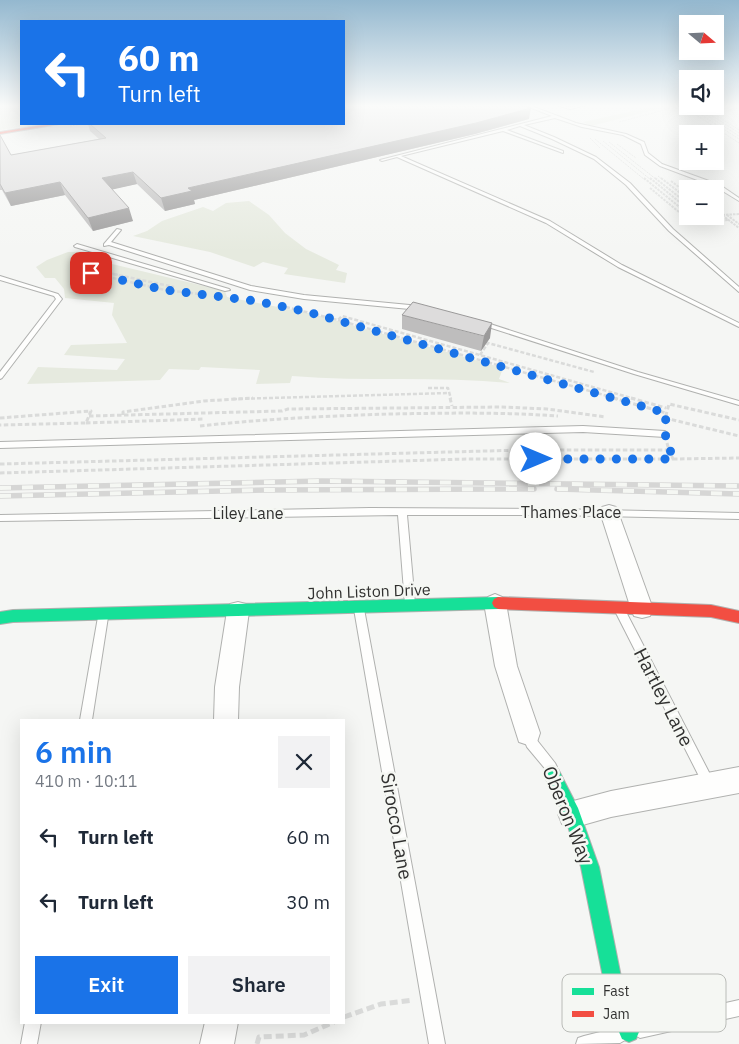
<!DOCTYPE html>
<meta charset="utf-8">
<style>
body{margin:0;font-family:"IBM Plex Sans",sans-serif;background:#f2f2f3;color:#1f2937;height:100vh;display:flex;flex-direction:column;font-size:19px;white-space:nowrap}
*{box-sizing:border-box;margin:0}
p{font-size:16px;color:#747a83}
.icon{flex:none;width:28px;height:28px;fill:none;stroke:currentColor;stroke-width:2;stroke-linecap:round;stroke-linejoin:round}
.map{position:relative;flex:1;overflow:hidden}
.details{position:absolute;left:20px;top:719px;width:325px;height:305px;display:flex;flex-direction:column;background:#fff;border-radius:0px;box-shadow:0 5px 20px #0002}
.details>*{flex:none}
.hud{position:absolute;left:20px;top:20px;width:325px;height:105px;border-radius:0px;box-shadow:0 5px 20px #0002;background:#1a73e8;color:#fff;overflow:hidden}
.needle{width:32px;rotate:109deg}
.controls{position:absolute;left:679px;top:15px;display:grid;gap:10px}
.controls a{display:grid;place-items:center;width:45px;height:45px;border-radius:0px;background:#fff;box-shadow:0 5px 20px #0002;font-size:25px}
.pin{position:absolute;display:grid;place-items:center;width:42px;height:42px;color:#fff;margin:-21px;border-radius:10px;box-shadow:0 2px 8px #0006}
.me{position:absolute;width:55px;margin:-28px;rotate:90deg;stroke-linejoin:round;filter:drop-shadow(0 0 4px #0008)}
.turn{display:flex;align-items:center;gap:18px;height:105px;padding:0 15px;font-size:22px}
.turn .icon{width:65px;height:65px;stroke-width:2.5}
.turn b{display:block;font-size:35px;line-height:42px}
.round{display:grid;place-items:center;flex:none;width:52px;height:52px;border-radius:0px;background:#f2f2f3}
.headline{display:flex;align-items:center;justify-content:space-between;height:85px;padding:0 15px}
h1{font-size:30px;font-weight:600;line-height:38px;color:#1a73e8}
.button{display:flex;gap:10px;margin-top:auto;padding:10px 15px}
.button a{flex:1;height:58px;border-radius:0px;background:#1a73e8;color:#fff;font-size:20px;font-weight:600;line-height:58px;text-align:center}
.button a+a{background:#f2f2f3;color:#1f2937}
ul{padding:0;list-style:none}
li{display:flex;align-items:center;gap:15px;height:65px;padding:0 15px}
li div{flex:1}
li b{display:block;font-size:19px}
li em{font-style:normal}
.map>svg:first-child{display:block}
.green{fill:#e6eadf}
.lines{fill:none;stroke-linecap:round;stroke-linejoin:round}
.lane-casing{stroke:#b0b1af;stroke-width:2}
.street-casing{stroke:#b0b1af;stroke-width:2}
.fast-casing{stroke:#b0b1af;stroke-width:2}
.jam-casing{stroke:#b0b1af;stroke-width:2}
.path-far4{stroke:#dadbda;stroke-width:1;stroke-dasharray:2 1;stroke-linecap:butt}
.path-far3{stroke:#dadbda;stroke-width:2;stroke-dasharray:2.5 1;stroke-linecap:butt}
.path-far2{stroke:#dadbda;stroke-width:2.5;stroke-dasharray:4 2;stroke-linecap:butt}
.path-far1{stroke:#dadbda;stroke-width:3;stroke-dasharray:4.5 2.5;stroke-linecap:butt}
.path{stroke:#dadbda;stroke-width:5;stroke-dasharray:8 4;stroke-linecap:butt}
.lane{fill:#fefefd;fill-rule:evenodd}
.street{fill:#fefefd;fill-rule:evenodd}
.fast{fill:#16e098;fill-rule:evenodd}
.jam{fill:#f24e42;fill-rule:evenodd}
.rail-casing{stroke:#d6d6d5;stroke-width:5.5}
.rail{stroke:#f5f7f3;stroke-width:4;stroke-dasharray:11;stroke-linecap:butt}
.wall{fill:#bebdbd}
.shaded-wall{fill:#9b9a9a}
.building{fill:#dddcdc;stroke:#9b9a9a}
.route{stroke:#1a73e8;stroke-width:9;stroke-dasharray:0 16.2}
.labels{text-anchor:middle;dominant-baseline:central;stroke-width:5;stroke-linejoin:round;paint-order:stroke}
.street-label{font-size:16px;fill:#313130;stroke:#f5f7f3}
.near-street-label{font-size:19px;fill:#313130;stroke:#f5f7f3}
.key{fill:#f5f7f3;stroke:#babcb8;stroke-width:1}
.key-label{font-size:14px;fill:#313130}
</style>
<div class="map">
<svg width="739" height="1044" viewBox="0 0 739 1044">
<rect width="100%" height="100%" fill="#f5f6f4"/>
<path class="green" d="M 0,105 L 21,105 L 21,124 L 41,124 L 0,130 Z
M 660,105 L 674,105 L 591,126 L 583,122 Z
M 249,201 L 269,215 L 285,233 L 306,249 L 339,265 L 336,270 L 347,273 L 345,283 L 284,274 L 288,268 L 263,262 L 254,267 L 210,252 L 133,236 L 147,231 L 162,221 L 203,207 L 213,211 L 226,203 Z
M 68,252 L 88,252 L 91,259 L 225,291 L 227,297 L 313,314 L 503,368 L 499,379 L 510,383 C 438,376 365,382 292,376 L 290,383 L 256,384 L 260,370 L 201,367 L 199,370 L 169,369 L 160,380 L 27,384 L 38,367 L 117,370 L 125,359 L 64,355 L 71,345 L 127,343 L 112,315 L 114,303 L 65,298 L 64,289 L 55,278 L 45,278 L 36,267 L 47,260 Z"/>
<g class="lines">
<defs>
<path id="lane" d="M 524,105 L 529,105 L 576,123 L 626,134 L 644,142 L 648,153 L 662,164 L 720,185 L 739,198 L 739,201 L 716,187 L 660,166 L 645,155 L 641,144 L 623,135 L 582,127 L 555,118 L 524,125 L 554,137 L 596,157 L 630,183 L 673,229 L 739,287 L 739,292 L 669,231 L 626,185 L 594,159 L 552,139 L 520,126 L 507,130 L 563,151 L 563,153 L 503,131 L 401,156 L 550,221 L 622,265 L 739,323 L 739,327 L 618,267 L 546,223 L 397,157 L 382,161 L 380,160 L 552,116 Z
M 556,105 L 570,107 L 587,105 L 570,109 Z
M 117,229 L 121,230 L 111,242 L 251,286 L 304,295 L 420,306 L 423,308 L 420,310 L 304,299 L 250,290 L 109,245 L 104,246 L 104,244 Z
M 77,244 L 229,289 L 230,290 L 225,291 L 75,247 L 74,246 Z
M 0,276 L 58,294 L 62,299 L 2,378 L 0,379 L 0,372 L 56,299 L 54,296 L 0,280 Z
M 481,321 L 638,372 L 739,401 L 739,405 L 634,374 L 479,324 L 479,322 Z
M 583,426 L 665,431 L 669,434 L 665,437 L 583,432 L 0,448 L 0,442 Z
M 370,508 L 554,509 L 739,513 L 739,519 L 554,515 L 407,515 L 415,604 L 413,607 L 410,608 L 407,607 L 405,604 L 398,515 L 0,521 L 0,515 Z
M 359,605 L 363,606 L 364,609 L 445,1044 L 429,1044 L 354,609 L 355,606 Z
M 620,607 L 624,608 L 713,780 L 715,784 L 713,788 L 709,790 L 705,788 L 615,611 L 616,608 Z
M 103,613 L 107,614 L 108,617 L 92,720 L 80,720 L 98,617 L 99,614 Z
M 528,728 L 532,730 L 536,739 L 555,763 L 557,767 L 555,771 L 551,773 L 547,771 L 527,747 L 522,734 L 524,730 Z
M 739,1000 L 739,1016 L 640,1038 L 635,1035 L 632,1030 L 635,1025 L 640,1022 Z
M 25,1022 L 41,1022 L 37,1044 L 21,1044 Z
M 620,1027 L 625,1030 L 628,1035 L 625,1040 L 620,1043 L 576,1044 L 578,1038 L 584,1036 Z"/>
<path id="street" d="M 609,505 L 616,507 L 618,512 L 653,609 L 650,616 L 642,618 L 634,616 L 631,609 L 600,512 L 602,507 Z
M 495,594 L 502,597 L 506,603 L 517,666 L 540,733 L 537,742 L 528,745 L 519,742 L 495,666 L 484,603 L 488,597 Z
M 238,602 L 246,604 L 249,611 L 239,687 L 238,720 L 214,720 L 215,687 L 227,611 L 230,604 Z
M 739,767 L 739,793 L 611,817 L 572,828 L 562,824 L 558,814 L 562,804 L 611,791 Z
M 205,1022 L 238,1022 L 234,1044 L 200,1044 Z"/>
<path id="fast" d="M 498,597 L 502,599 L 504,603 L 502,607 L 498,609 L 13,622 L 0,624 L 0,612 L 13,610 Z
M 552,767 L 558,769 L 578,808 L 599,867 L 621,977 L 639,1032 L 636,1039 L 629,1042 L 622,1039 L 619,1032 L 603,977 L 581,867 L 565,817 L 544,775 L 546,769 Z"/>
<path id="jam" d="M 50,124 L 59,124 L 0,134 L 0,132 Z
M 498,597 L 711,605 L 739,611 L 739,623 L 711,617 L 498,609 L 494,607 L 492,603 L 494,599 Z"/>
</defs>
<use href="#lane" class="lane-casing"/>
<use href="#street" class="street-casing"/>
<use href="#fast" class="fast-casing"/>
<use href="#jam" class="jam-casing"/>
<path class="path-far4" d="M 697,106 L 739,133
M 701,106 L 684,107 L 739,143
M 702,106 L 739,130
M 712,106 L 739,111
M 689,107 L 739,139
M 694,107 L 739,136
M 619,122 L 683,105
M 70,126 L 84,124
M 590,138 L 600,148
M 595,139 L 645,180
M 603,141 L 651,180
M 609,142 L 657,180
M 617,144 L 636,158
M 658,176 L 663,180"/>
<path class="path-far3" d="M 644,178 L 688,214
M 650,178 L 688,209
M 655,178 L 688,204
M 661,178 L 688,199
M 671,181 L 688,194
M 650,188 L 691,222 L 728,220
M 715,210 L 722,215
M 739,214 L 722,215 L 739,228
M 715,215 L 722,220
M 727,215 L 739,224
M 690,216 L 696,221
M 100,275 L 91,273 L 96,270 L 119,275"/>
<path class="path-far2" d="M 95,274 L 165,290 L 200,294
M 113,274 L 174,287
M 286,307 L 338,320 L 342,316 L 635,399
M 338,320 L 618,399
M 480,355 L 488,343 L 594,372
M 428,388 L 448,388 L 451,399
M 233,399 L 449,393"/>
<path class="path-far1" d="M 450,398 L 452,406
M 613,398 L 666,413
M 631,398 L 666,408
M 123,415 L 123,412 L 204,401 L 253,398
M 89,416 L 282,411 L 288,409 L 502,407 L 547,409 L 606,417
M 0,418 L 91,411 L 86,423 L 0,425
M 665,418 L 739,436
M 86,423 L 204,419
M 664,423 L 669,404 L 739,420
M 200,426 C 263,419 327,416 390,414 C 446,413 502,412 558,416
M 673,459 L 739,458
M 0,464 L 524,450 L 669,450 L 667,443
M 0,473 L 466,459 L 673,459 L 669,450"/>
<path class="path" d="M 344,1017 L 381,1004 L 413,1000
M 257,1044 L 259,1037 L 304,1035 L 334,1022"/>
<use href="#lane" class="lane"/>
<use href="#street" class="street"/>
<use href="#fast" class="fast"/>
<use href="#jam" class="jam"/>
<defs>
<path id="rail" d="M 0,488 L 322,481 L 739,486
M 557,489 L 739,494
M 0,496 L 267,490 L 534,489"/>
</defs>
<use href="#rail" class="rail-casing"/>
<use href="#rail" class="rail"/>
</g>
<path class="wall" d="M 529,119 L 475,134 L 194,200 L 195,204 L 165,211 L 137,184 L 112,189 L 133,221 L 93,231 L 65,195 L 11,206 L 2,190 L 0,190 L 0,135 L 11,155 L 99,139 L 90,131 L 88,124 L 344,124 Z
M 402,315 L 490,338 L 481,351 L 402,329 Z"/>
<path class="shaded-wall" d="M 531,108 L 529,119 L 475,134 L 194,200 L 195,204 L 165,211 L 161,198 L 188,188 Z
M 133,172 L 137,184 L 106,191 L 102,178 Z
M 60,182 L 65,195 L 11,206 L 5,193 Z
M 129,208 L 133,221 L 93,231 L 88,218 Z
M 492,323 L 490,338 L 481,351 L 484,336 Z"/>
<path class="building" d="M 344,105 L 522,105 L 531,108 L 476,123 L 188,188 L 192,191 L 161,198 L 133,172 L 102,178 L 129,208 L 88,218 L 60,182 L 5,193 L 0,184 L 0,135 L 11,155 L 106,138 L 90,124 L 344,124 Z
M 413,302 L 492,323 L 484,336 L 402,315 Z"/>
<linearGradient id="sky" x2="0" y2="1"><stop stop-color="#94b8cf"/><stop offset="0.42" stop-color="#fafbfa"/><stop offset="1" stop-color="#fafbfa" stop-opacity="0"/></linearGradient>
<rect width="739" height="252" fill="url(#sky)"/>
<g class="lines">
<path class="route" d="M 91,273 L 165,290 L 256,301 L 308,312 L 666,413 L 665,434 L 673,459 L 536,459"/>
</g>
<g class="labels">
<g class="street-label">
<text x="571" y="512">Thames Place</text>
<text x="248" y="513">Liley Lane</text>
<text transform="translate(369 591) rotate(-2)">John Liston Drive</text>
</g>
<g class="near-street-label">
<text transform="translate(664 697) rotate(63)">Hartley Lane</text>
<text transform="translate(568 815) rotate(68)">Oberon Way</text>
<text transform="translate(397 826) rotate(80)">Sirocco Lane</text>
</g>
</g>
<rect x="562" y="974" width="164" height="58" rx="8" class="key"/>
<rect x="572" y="988" width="22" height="7" fill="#16e098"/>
<rect x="572" y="1011" width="22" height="6" fill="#f24e42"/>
<g class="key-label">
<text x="603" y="996">Fast</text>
<text x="603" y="1019">Jam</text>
</g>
</svg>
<div class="controls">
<a><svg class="needle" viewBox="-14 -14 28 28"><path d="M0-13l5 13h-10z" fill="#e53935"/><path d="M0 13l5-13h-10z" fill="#747a83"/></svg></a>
<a><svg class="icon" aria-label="sound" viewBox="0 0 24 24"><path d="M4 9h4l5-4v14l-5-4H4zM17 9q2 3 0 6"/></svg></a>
<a>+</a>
<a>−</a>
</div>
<div class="pin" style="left:91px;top:273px;background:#d93025"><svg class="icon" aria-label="arrive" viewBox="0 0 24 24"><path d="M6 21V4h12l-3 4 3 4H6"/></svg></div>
<svg class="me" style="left:536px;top:459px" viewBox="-20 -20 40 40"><circle r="19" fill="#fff"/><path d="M0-13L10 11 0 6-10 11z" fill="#1a73e8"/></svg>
<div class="hud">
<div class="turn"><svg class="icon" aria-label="left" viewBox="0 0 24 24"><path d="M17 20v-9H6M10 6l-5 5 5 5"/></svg><div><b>60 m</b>Turn left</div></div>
</div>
<section class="details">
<div class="headline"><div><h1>6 min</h1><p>410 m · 10:11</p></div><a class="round"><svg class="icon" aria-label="close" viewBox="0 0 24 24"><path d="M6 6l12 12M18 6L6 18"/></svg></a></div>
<ul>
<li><svg class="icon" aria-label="left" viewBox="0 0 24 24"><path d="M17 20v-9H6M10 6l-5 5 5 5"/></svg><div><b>Turn left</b></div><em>60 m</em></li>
<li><svg class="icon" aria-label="left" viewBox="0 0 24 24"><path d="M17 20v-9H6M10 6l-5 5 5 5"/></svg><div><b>Turn left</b></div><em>30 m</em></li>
</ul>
<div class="button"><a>Exit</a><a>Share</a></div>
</section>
</div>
